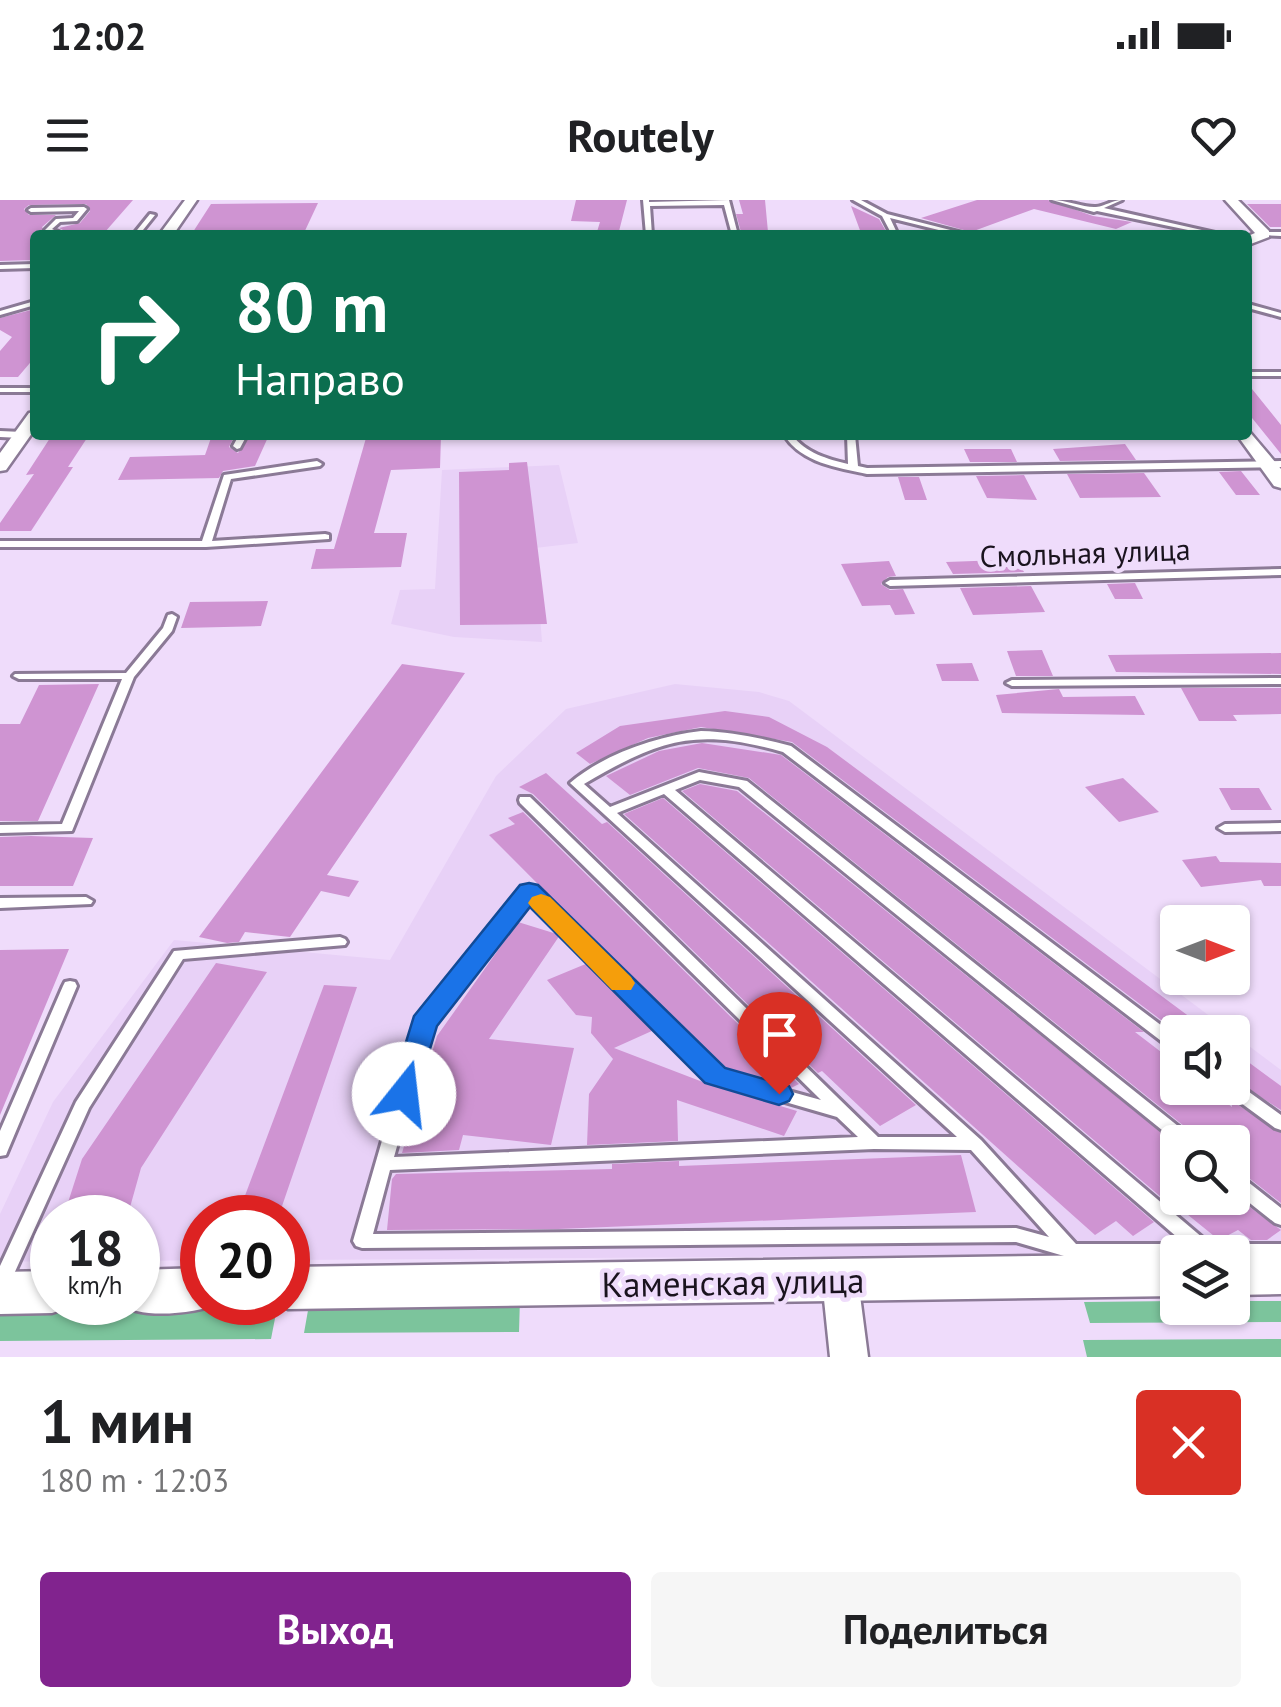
<!DOCTYPE html>
<html lang="ru">
<meta charset="utf-8">
<style>
body{margin:0;font-family:"PT Sans",sans-serif;background:#f6f6f6;color:#202124;height:100vh;display:flex;flex-direction:column;font-size:38px;white-space:nowrap}
*{box-sizing:border-box;margin:0}
p{font-size:32px;color:#757577}
.icon{flex:none;width:55px;height:55px;fill:none;stroke:currentColor;stroke-width:2;stroke-linecap:round;stroke-linejoin:round}
.map{position:relative;height:1157px;overflow:hidden}
.side{display:flex;flex-direction:column;background:#fff;flex:1}
.side>*{flex:none}
.hud{position:absolute;left:30px;top:30px;width:1222px;height:210px;border-radius:10px;box-shadow:0 2px 8px #0004;background:#0b6e4f;color:#fff;overflow:hidden}
.needle{width:65px;rotate:90deg}
.tools{position:absolute;left:1160px;top:705px;display:grid;gap:20px}
.tools a{display:grid;place-items:center;width:90px;height:90px;border-radius:10px;background:#fff;box-shadow:0 2px 8px #0004;font-size:50px}
.speed{position:absolute;left:30px;top:995px;display:flex;gap:20px;font-size:50px;font-weight:700;text-align:center}
.speed>*{display:grid;place-content:center;width:130px;height:130px;border-radius:50%;background:#fff;box-shadow:0 2px 8px #0004;line-height:1}
.speed small{font-size:25px;font-weight:400}
.speed .limit{border:15px solid #d22;background:#fff;color:#111}
.pin{position:absolute;display:grid;place-items:center;width:85px;height:85px;color:#fff;margin:-102px -42px;border-radius:50% 50% 50% 0;rotate:-45deg;box-shadow:0 0 10px #0007}
.pin .icon{rotate:45deg}
.me{position:absolute;width:110px;margin:-55px;rotate:16deg;stroke-linejoin:round;filter:drop-shadow(0 0 8px #0008)}
.turn{display:flex;align-items:center;gap:35px;height:210px;padding:0 40px;font-size:45px}
.turn .icon{width:130px;height:130px;stroke-width:2.5}
.turn b{display:block;font-size:70px;line-height:85px}
.round{display:grid;place-items:center;flex:none;width:105px;height:105px;border-radius:10px;background:#f6f6f6}
.summary{display:flex;align-items:center;justify-content:space-between;height:170px;padding:0 40px}
h1{font-size:60px;font-weight:700;line-height:75px}
.primary-button{display:flex;gap:20px;margin-top:auto;padding:20px 40px}
.primary-button a{flex:1;height:115px;border-radius:10px;background:#81238e;color:#fff;font-size:40px;font-weight:700;line-height:115px;text-align:center}
.primary-button a+a{background:#f6f6f6;color:#202124}
.status{display:flex;justify-content:space-between;align-items:center;height:70px;padding:0 50px;background:#fff;direction:ltr}
.status svg{height:28px;fill:currentColor}
header{display:flex;justify-content:space-between;align-items:center;height:130px;padding:0 40px;background:#fff;font-size:45px;font-weight:700}
.map>svg:first-child{display:block}
.built{fill:#e8d1f7;fill-rule:evenodd}
.green{fill:#7cc49c}
.building{fill:#cf94d2}
.lines{fill:none;stroke-linecap:round;stroke-linejoin:round}
.lane-casing{stroke:#8b7a96;stroke-width:6}
.street-casing{stroke:#8b7a96;stroke-width:5}
.secondary-casing{stroke:#8b7a96;stroke-width:5}
.lane{fill:#fff;fill-rule:evenodd}
.street{fill:#fff;fill-rule:evenodd}
.secondary{fill:#fff;fill-rule:evenodd}
.route{fill:#1a73e8;stroke:#114b97;stroke-width:2.5}
.slow{fill:#f59e0b}
.labels{text-anchor:middle;dominant-baseline:central;stroke-width:9;stroke-linejoin:round;paint-order:stroke}
.street-label{font-size:30px;fill:#1a131e;stroke:#efdcfb}
.near-street-label{font-size:35px;fill:#1a131e;stroke:#efdcfb}
</style>
<div class="status"><b>12:02</b><svg viewBox="0 0 49 12"><path d="M0 12V9h3v3zM5 12V6h3v6zM10 12V3h3v9zM15 12V0h3v12zM26 1h20v11H26zM47 4h2v5h-2z"/></svg></div>
<header><svg class="icon" aria-label="menu" viewBox="0 0 24 24"><path d="M4 6h16M4 12h16M4 18h16"/></svg>Routely<svg class="icon" aria-label="heart" viewBox="0 0 24 24"><path d="M12 20l-8-8c-3-5 5-10 8-4 3-6 11-1 8 4z"/></svg></header>
<div class="map">
<svg width="1281" height="1157" viewBox="0 0 1281 1157">
<rect width="100%" height="100%" fill="#efdcfb"/>
<path class="built" d="M 559,265 L 578,343 L 535,348 L 542,442 L 454,437 L 391,424 L 400,390 L 435,389 L 442,270 Z
M 675,484 L 759,492 L 789,501 L 1231,832 L 1178,832 L 1178,888 L 1232,888 L 1233,834 L 1281,870 L 1281,1053 L 288,1060 L 288,1018 L 202,1018 L 202,1060 L 138,1061 L 138,1018 L 52,1018 L 52,1061 L 0,1062 L 0,1014 L 53,902 L 174,740 L 390,760 L 496,576 L 566,509 ZM 1178,942 L 1232,942 L 1232,998 L 1178,998 Z"/>
<path class="green" d="M 520,1098 L 519,1132 L 304,1133 L 310,1099 Z
M 1177,1101 L 1178,1108 L 1232,1108 L 1233,1101 L 1281,1101 L 1281,1122 L 1090,1123 L 1084,1102 Z
M 278,1103 L 271,1139 L 0,1141 L 0,1105 Z
M 1281,1139 L 1281,1157 L 1087,1157 L 1083,1140 Z"/>
<path class="building" d="M 0,0 L 133,0 L 105,32 L 67,32 L 59,28 L 80,23 L 90,11 L 86,4 L 29,5 L 24,9 L 29,15 L 56,15 L 42,27 L 47,35 L 35,35 L 35,60 L 0,61 Z
M 576,0 L 627,0 L 618,35 L 596,35 L 600,22 L 571,21 Z
M 739,0 L 765,0 L 768,32 L 741,32 L 736,14 L 743,14 Z
M 977,0 L 1048,0 L 1093,16 L 1132,22 L 1116,29 L 1034,9 L 971,32 L 921,18 Z
M 318,3 L 303,35 L 191,35 L 211,4 Z
M 1247,4 L 1281,4 L 1281,27 L 1270,27 Z
M 851,6 L 879,19 L 887,33 L 861,33 Z
M 35,109 L 35,157 L 18,177 L 0,177 L 0,151 L 12,137 L 0,130 L 0,118 Z
M 1248,184 L 1281,225 L 1281,254 L 1248,213 Z
M 52,235 L 89,235 L 68,267 L 73,267 L 31,331 L 0,331 L 0,323 L 34,274 L 26,275 Z
M 212,235 L 235,235 L 229,247 L 238,253 L 251,235 L 269,235 L 255,266 L 223,271 L 219,278 L 118,280 L 130,257 L 205,255 Z
M 411,235 L 441,235 L 440,268 L 391,270 L 374,333 L 407,333 L 401,367 L 311,369 L 316,349 L 334,349 L 366,238 Z
M 1125,244 L 1136,260 L 1060,261 L 1053,249 Z
M 964,249 L 1011,249 L 1017,262 L 970,262 Z
M 527,262 L 547,424 L 460,425 L 459,272 L 509,270 L 509,263 Z
M 1241,271 L 1260,295 L 1236,295 L 1219,272 Z
M 1144,273 L 1161,297 L 1080,298 L 1067,274 Z
M 1024,275 L 1037,300 L 987,298 L 976,276 Z
M 898,277 L 919,277 L 927,300 L 905,300 Z
M 1002,360 L 1019,362 L 1024,372 L 953,374 L 946,362 Z
M 889,361 L 896,376 L 888,377 L 881,384 L 890,390 L 903,389 L 915,414 L 895,415 L 890,405 L 862,406 L 841,364 Z
M 1135,383 L 1143,399 L 1115,399 L 1107,384 Z
M 1031,386 L 1045,412 L 973,415 L 960,388 Z
M 268,401 L 261,426 L 181,428 L 190,402 Z
M 1042,450 L 1053,476 L 1016,476 L 1007,451 Z
M 1281,453 L 1281,474 L 1116,472 L 1108,455 Z
M 972,463 L 979,481 L 942,481 L 936,464 Z
M 402,464 L 465,473 L 327,675 L 359,681 L 349,697 L 321,691 L 290,737 L 245,732 L 239,742 L 227,743 L 199,737 Z
M 99,484 L 38,621 L 0,621 L 0,524 L 20,524 L 39,485 Z
M 1181,488 L 1281,488 L 1281,514 L 1233,515 L 1237,521 L 1199,521 Z
M 1059,489 L 1063,497 L 1135,496 L 1145,515 L 1002,513 L 996,495 Z
M 725,511 L 769,517 L 827,547 L 1210,832 L 1177,832 L 792,542 L 701,527 L 648,538 L 590,564 L 576,553 L 620,526 Z
M 702,543 L 781,555 L 1144,832 L 1135,832 L 1178,865 L 1178,888 L 1207,888 L 1232,907 L 1232,901 L 1281,933 L 1281,1003 L 1240,971 L 1232,969 L 1232,942 L 1204,942 L 749,578 L 698,568 L 630,595 L 606,576 L 659,551 Z
M 546,573 L 602,624 L 607,622 L 916,905 L 880,926 L 822,871 L 818,873 L 533,594 L 519,587 Z
M 1123,578 L 1159,612 L 1119,622 L 1085,587 Z
M 700,584 L 737,591 L 1178,946 L 1178,998 L 1232,998 L 1232,994 L 1281,1030 L 1267,1040 L 1251,1040 L 1238,1030 L 1219,1040 L 1177,1006 L 1174,1008 L 682,591 Z
M 1219,588 L 1259,588 L 1272,610 L 1231,610 Z
M 663,598 L 1154,1022 L 1133,1036 L 1116,1021 L 1095,1035 L 624,614 Z
M 523,612 L 799,884 L 791,888 L 721,868 L 489,635 L 515,624 L 508,618 Z
M 0,637 L 31,636 L 93,638 L 73,686 L 0,686 Z
M 1216,656 L 1220,662 L 1281,663 L 1281,686 L 1264,686 L 1261,680 L 1201,687 L 1182,660 Z
M 518,722 L 560,735 L 489,839 L 574,848 L 551,945 L 463,935 L 459,950 L 402,953 L 437,836 Z
M 69,749 L 0,915 L 0,750 Z
M 216,763 L 267,772 L 141,968 L 127,1018 L 63,1018 L 82,959 Z
M 588,763 L 654,830 L 614,848 L 708,884 L 797,911 L 784,936 L 677,900 L 678,941 L 587,945 L 589,894 L 613,859 L 591,833 L 592,817 L 576,815 L 547,780 Z
M 324,785 L 357,787 L 280,1012 L 240,1009 Z
M 1232,850 L 1281,886 L 1281,910 L 1232,879 Z
M 961,955 L 976,1012 L 558,1029 L 387,1030 L 392,979 L 396,974 L 612,969 L 612,964 L 679,961 L 679,966 Z"/>
<g class="lines">
<defs>
<path id="lane" d="M 643,0 L 649,0 L 649,2 L 729,0 L 738,35 L 732,35 L 724,5 L 650,6 L 652,35 L 646,35 Z
M 853,0 L 861,0 L 887,14 L 970,35 L 959,35 L 890,18 L 898,35 L 892,35 L 882,16 Z
M 1052,0 C 1066,0 1085,8 1096,7 C 1106,6 1112,0 1122,0 L 1104,8 L 1224,35 L 1212,35 L 1097,11 L 1094,12 Z
M 84,7 L 87,9 L 77,21 L 60,22 L 52,29 L 65,35 L 56,35 L 45,30 L 56,19 L 73,18 L 79,11 L 31,12 L 28,10 L 31,8 Z
M 150,14 L 155,15 L 139,35 L 133,35 Z
M 1264,32 L 1281,32 L 1281,36 L 1262,35 L 1262,33 Z
M 35,64 L 35,68 L 0,69 L 0,65 Z
M 35,101 L 35,105 L 0,115 L 0,111 Z
M 1248,104 L 1281,113 L 1281,117 L 1248,108 Z
M 1248,172 L 1281,172 L 1281,176 L 1248,176 Z
M 0,188 L 35,188 L 35,192 L 0,192 Z
M 0,231 L 22,232 L 26,235 L 22,238 L 0,237 Z
M 239,235 L 247,235 L 240,248 L 237,249 L 233,246 Z
M 784,235 L 792,235 C 806,253 827,259 848,264 L 847,235 L 855,235 L 858,266 L 867,268 L 1281,261 L 1281,267 L 867,274 C 836,267 802,263 784,235 Z
M 317,261 L 322,264 L 320,266 L 231,279 L 212,341 L 325,334 L 329,335 L 329,339 L 206,347 L 0,347 L 0,341 L 202,341 L 224,275 Z
M 1281,369 L 1281,375 L 890,386 L 885,383 L 890,380 Z
M 172,414 L 177,417 L 172,431 L 134,477 L 72,631 L 0,633 L 0,625 L 62,624 L 122,479 L 19,479 L 13,476 L 15,474 L 126,473 L 163,428 L 168,415 Z
M 1281,478 L 1281,484 L 1012,486 L 1006,483 L 1012,480 Z
M 701,531 C 733,532 761,538 791,546 L 1178,838 L 1178,851 L 1173,850 L 783,552 C 695,527 661,539 584,584 L 610,607 L 699,572 L 747,581 L 1193,938 L 1195,942 L 1178,943 L 739,587 L 700,580 L 675,590 L 1210,1044 L 1281,1044 L 1281,1058 L 1232,1058 L 1232,1052 L 1178,1052 L 1178,1058 L 1082,1058 L 1085,1069 L 1082,1074 L 1076,1076 L 1070,1074 L 1064,1056 L 1016,1042 L 362,1048 L 356,1046 L 353,1041 L 416,823 L 524,688 L 534,688 L 720,872 L 821,900 L 520,603 L 519,600 L 520,597 L 530,597 L 878,937 L 957,937 L 570,583 C 604,554 657,536 701,531 ZM 664,594 L 1185,1044 L 1076,1044 L 981,940 L 617,613 ZM 530,700 L 709,880 L 837,917 L 858,937 L 394,957 L 431,825 ZM 874,949 L 971,950 L 1049,1037 L 1016,1028 L 373,1034 L 390,970 Z
M 1281,623 L 1281,631 L 1225,632 L 1218,628 L 1225,624 Z
M 86,697 L 93,701 L 91,704 L 0,708 L 0,698 Z
M 340,737 L 345,739 L 347,742 L 345,745 L 183,759 L 89,908 L 9,1085 L 6,1090 L 0,1093 L 0,1066 L 76,902 L 174,751 Z
M 70,781 L 75,782 L 77,786 L 8,950 L 6,955 L 0,956 L 0,931 L 63,786 L 65,782 Z
M 1232,882 L 1238,884 L 1281,915 L 1281,930 L 1275,928 L 1226,892 L 1224,888 L 1232,888 Z
M 1232,973 L 1238,974 L 1281,1008 L 1281,1025 L 1275,1023 L 1232,989 Z"/>
<path id="street" d="M 185,0 L 197,0 L 173,35 L 159,35 Z
M 1225,0 L 1238,0 L 1269,31 L 1269,37 L 1248,45 L 1248,36 L 1255,33 Z
M 35,212 L 35,229 L 6,270 L 0,271 L 0,253 L 29,213 Z
M 1248,230 L 1281,269 L 1281,288 L 1274,286 L 1237,235 L 1248,235 Z
M 840,1065 L 853,1069 L 858,1080 L 868,1157 L 830,1157 L 822,1080 L 827,1069 Z"/>
<path id="secondary" d="M 1281,1052 L 1281,1094 L 1232,1095 L 1232,1053 Z
M 1178,1054 L 1178,1096 L 288,1109 L 270,1102 L 288,1102 L 288,1067 Z
M 202,1068 L 202,1102 L 220,1104 C 194,1113 140,1121 118,1102 L 138,1102 L 138,1070 Z
M 52,1071 L 52,1102 L 72,1102 L 70,1107 L 52,1113 L 0,1114 L 0,1072 Z"/>
</defs>
<use href="#lane" class="lane-casing"/>
<use href="#street" class="street-casing"/>
<use href="#secondary" class="secondary-casing"/>
<use href="#lane" class="lane"/>
<use href="#street" class="street"/>
<use href="#secondary" class="secondary"/>
</g>
<path class="route" d="M 529,683 L 538,685 L 725,868 L 789,886 L 793,894 L 789,901 L 779,905 L 705,883 L 530,707 L 437,826 L 414,901 L 404,904 L 394,901 L 390,894 L 414,816 L 520,685 Z"/>
<path class="slow" d="M 541,694 L 550,697 L 631,777 L 635,783 L 631,790 L 612,790 L 532,708 L 528,703 L 532,697 Z"/>
<g class="labels">
<g class="street-label">
<text transform="translate(1085 352) rotate(-2)">Смольная улица</text>
</g>
<g class="near-street-label">
<text transform="translate(733 1082) rotate(-1)">Каменская улица</text>
</g>
</g>
</svg>
<div class="tools">
<a><svg class="needle" viewBox="-14 -14 28 28"><path d="M0-13l5 13h-10z" fill="#e53935"/><path d="M0 13l5-13h-10z" fill="#757577"/></svg></a>
<a><svg class="icon" aria-label="sound" viewBox="0 0 24 24"><path d="M4 9h4l5-4v14l-5-4H4zM17 9q2 3 0 6"/></svg></a>
<a><svg class="icon" aria-label="search" viewBox="0 0 24 24"><circle cx="10" cy="10" r="6"/><path d="M15 15l6 6"/></svg></a>
<a><svg class="icon" aria-label="layers" viewBox="0 0 24 24"><path d="M12 4l9 5-9 5-9-5zM3 14l9 5 9-5"/></svg></a>
</div>
<div class="speed"><div>18<small>km/h</small></div><div class="limit">20</div></div>
<div class="pin" style="left:779px;top:894px;background:#d93025"><svg class="icon" aria-label="arrive" viewBox="0 0 24 24"><path d="M6 21V4h12l-3 4 3 4H6"/></svg></div>
<svg class="me" style="left:404px;top:894px" viewBox="-20 -20 40 40"><circle r="19" fill="#fff"/><path d="M0-13L10 11 0 6-10 11z" fill="#1a73e8"/></svg>
<div class="hud">
<div class="turn"><svg class="icon" aria-label="right" viewBox="0 0 24 24"><path d="M7 20v-9h11M14 6l5 5-5 5"/></svg><div><b>80 m</b>Направо</div></div>
</div>
</div>
<section class="side">
<div class="summary"><div><h1>1 мин</h1><p>180 m · 12:03</p></div><a class="round" style="background:#d93025;color:#fff"><svg class="icon" aria-label="close" viewBox="0 0 24 24"><path d="M6 6l12 12M18 6L6 18"/></svg></a></div>
<div class="primary-button"><a>Выход</a><a>Поделиться</a></div>
</section>
